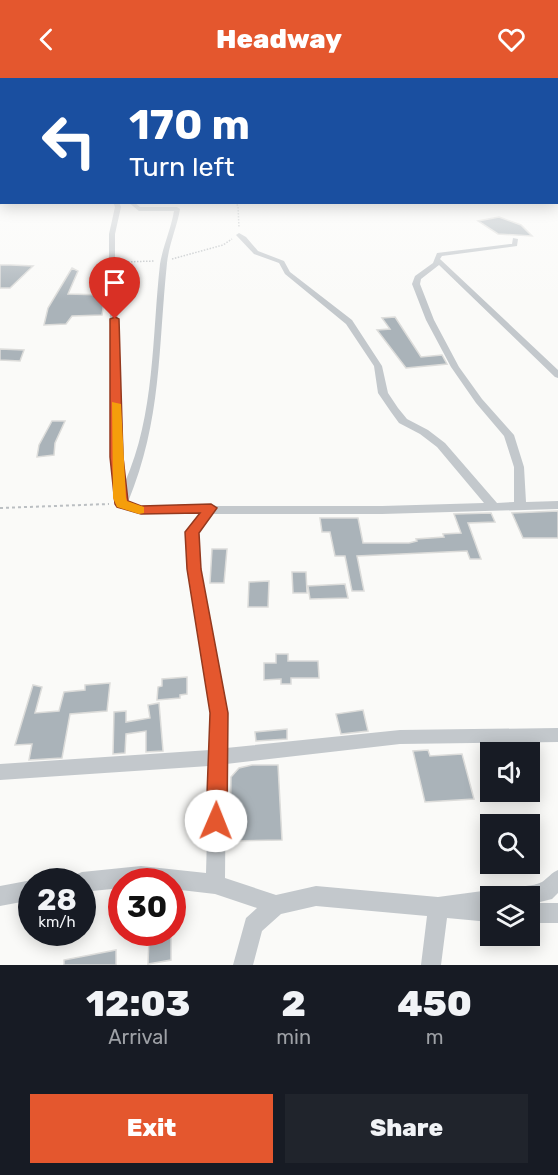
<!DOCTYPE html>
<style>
body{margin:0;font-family:Rubik,sans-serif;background:#20242c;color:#f1f3f6;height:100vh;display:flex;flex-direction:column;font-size:22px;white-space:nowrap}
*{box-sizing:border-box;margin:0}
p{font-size:20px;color:#9ea1a6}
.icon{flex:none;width:33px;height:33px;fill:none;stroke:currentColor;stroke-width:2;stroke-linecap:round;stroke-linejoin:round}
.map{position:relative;height:887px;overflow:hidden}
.side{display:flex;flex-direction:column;background:#171b24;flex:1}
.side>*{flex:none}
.top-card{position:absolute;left:0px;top:0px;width:558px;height:126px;box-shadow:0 3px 15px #0003;background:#1a4fa0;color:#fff;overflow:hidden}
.fabs{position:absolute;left:480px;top:664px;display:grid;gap:12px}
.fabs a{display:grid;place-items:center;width:60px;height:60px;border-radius:0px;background:#171b24;box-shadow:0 3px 15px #0003;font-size:30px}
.speed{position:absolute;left:18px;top:790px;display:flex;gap:12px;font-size:30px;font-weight:700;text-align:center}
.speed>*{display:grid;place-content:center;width:78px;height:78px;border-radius:50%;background:#171b24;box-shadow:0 3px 15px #0003;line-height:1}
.speed small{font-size:15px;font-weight:400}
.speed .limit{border:9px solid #d22;background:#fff;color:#111}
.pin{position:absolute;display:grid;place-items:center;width:51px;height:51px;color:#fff;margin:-62px -26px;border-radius:50% 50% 50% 0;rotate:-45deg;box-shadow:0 0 6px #0007}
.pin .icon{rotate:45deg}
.me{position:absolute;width:66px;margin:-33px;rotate:1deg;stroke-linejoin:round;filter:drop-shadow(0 0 4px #0008)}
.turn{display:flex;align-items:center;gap:21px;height:126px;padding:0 30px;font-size:27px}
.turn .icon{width:78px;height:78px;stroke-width:2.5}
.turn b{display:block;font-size:42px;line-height:51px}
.eta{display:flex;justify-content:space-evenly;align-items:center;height:102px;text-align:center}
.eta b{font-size:36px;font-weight:800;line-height:42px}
.cta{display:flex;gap:12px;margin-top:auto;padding:12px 30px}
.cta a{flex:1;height:69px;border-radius:0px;background:#e4572e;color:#fff;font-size:24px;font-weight:800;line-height:69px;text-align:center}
.cta a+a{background:#20242c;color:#f1f3f6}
header{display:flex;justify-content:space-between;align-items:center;height:78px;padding:0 30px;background:#e4572e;color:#fff;font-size:27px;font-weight:800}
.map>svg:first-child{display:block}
.building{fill:#aab3b9;stroke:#dcdcda;stroke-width:1.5}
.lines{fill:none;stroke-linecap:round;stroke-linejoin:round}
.path-far1{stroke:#bbbfc2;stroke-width:1.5;stroke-dasharray:1.5 1.5;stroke-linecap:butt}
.path{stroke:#bbbfc2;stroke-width:2;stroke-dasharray:3 3;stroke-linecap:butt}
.street{fill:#c3c8cc;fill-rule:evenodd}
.route{fill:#e4572e;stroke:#94391e;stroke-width:1.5}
.slow{fill:#f59e0b}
</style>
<header><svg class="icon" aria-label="back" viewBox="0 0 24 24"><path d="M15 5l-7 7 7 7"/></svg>Headway<svg class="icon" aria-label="heart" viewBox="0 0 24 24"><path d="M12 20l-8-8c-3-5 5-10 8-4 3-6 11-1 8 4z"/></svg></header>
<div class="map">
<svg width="558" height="887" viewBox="0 0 558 887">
<rect width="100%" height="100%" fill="#fafaf8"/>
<path class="building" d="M 499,139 L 521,147 L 532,158 L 498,156 L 478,143 Z
M 0,187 L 11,187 L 33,188 L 10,210 L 0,210 Z
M 72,190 L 78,193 L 68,216 L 105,217 L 102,237 L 72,238 L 66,246 L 44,247 L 48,230 Z
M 395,239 L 421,279 L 442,277 L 447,286 L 406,290 L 377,252 L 390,251 L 382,240 Z
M 0,271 L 24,272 L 20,283 L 0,282 Z
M 52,343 L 65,343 L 55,365 L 54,377 L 37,379 L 39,367 Z
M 558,433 L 558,460 L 523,460 L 512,435 Z
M 491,435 L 495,444 L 468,445 L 481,481 L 470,481 L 467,473 L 357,478 L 364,513 L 352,513 L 345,478 L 335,478 L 330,454 L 322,454 L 320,440 L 358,440 L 363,465 L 409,465 L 417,463 L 416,461 L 444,459 L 443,456 L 461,455 L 454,436 Z
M 212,471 L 227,471 L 224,505 L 210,505 Z
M 292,494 L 306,494 L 307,515 L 293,515 Z
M 269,503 L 268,529 L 248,529 L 249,504 Z
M 345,506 L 348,520 L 310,521 L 308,508 Z
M 276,576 L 288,576 L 288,583 L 318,583 L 319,600 L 291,600 L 291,606 L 281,606 L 281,601 L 264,602 L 264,585 L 276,585 Z
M 187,599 L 187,616 L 180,617 L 180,620 L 157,622 L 158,609 L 162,608 L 162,601 Z
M 110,605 L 107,633 L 70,636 L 62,680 L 29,682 L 32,666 L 15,667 L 33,607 L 42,609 L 35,635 L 59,633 L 64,614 L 85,612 L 85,607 Z
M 159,625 L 163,673 L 146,674 L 146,653 L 126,656 L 125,675 L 113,676 L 114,634 L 126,633 L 126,644 L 150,640 L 148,627 Z
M 363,632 L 368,653 L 341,656 L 336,636 Z
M 287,651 L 287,661 L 256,663 L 255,654 Z
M 428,672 L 430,678 L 462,676 L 474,721 L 425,724 L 413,673 Z
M 252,687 L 278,687 L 282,762 L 230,763 L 231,699 L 239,690 Z
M 171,858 L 171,882 L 148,886 L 149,860 Z
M 116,872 L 116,887 L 64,887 L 64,882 Z"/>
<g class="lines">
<path class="path-far1" d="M 235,124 L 238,128 L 239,150
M 172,181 L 223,167 L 232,161
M 122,184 L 155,183"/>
<path class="path" d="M 0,430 L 109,426"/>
<path class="street" d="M 2,122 L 2,124 L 4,124 L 0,127 Z
M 113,124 L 119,124 L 121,129 L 115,156 L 115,184 L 125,404 C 155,337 152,258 160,186 C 163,168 171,151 174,133 L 139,133 L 128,124 L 134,124 L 140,129 L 177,129 L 180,131 C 177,149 169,166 167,185 C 158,271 162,342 128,424 L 141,428 L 206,428 L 211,426 L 216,428 L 382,428 L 484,425 L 437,369 L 420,356 L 399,345 L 391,334 L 378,315 L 374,288 L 346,246 L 285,196 L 279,185 L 254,176 L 236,157 L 239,155 L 246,159 L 258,173 L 284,183 L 290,194 L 352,242 L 382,288 L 388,315 L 398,330 L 407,341 L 428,352 L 445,365 L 497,425 L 514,424 L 514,389 L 504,358 L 476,325 L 451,289 L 426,242 L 412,206 L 415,198 L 433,185 L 437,175 L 510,166 L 512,166 L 513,160 L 518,161 L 517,168 L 442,178 L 440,181 L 558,292 L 558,300 L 555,299 L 439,187 L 421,201 L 420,206 L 434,242 L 459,289 L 482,321 L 514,357 L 524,389 L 526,424 L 558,423 L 558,431 L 382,436 L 213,436 L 198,455 L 200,491 L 227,635 L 226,670 L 400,652 L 558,650 L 558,664 L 400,666 L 226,686 L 225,800 L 276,817 L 316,808 L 438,819 L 490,812 L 497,815 L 499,819 L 490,819 L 490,844 L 447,840 L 441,887 L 421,887 L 427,838 L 316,828 L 281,836 L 262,853 L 253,887 L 233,887 L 246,840 L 257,830 L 215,816 L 172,811 L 172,804 L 122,804 L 122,810 L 82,814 L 82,804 L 72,804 L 75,797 L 82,794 L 141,788 L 206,795 L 209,688 L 0,702 L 0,686 L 210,672 L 211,635 L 188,491 L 186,454 L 200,436 L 141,436 L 117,429 L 115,426 L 112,379 L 109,184 L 109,156 L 115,129 Z
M 558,792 L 558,815 L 552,821 L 536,825 L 558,825 L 558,845 L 530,845 L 530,819 L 499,819 L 502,812 C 514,807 531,810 542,804 C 548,800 551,795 558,792 Z
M 32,802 L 36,804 L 32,804 L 32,822 L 0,828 L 0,808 Z"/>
</g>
<linearGradient id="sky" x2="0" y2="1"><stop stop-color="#96bcdc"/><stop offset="0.44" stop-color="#fdfdfc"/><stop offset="1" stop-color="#fdfdfc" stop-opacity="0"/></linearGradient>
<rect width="558" height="223" fill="url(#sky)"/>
<path class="route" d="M 115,239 L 119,241 L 123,379 L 128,423 L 141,428 L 211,426 L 217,430 L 199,455 L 201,491 L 228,635 L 227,743 L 224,750 L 216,753 L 209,750 L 206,743 L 210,635 L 187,491 L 185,454 L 200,435 L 141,436 L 117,429 L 115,426 L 110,379 L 110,241 Z"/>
<path class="slow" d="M 112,324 L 121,326 L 126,420 L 127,423 L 144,429 L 144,435 L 139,436 L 117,429 L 113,420 Z"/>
</svg>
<div class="fabs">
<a><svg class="icon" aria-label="sound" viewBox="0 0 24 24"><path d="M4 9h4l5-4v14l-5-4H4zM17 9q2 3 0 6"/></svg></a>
<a><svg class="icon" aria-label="search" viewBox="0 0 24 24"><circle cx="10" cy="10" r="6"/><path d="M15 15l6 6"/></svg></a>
<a><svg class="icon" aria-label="layers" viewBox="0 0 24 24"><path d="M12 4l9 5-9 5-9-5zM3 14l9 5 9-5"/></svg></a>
</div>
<div class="speed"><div>28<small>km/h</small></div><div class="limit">30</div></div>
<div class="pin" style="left:115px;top:241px;background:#d93025"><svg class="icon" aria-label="arrive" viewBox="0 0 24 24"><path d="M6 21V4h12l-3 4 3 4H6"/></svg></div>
<svg class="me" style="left:216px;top:743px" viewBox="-20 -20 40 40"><circle r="19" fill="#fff"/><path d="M0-13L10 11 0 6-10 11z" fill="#e4572e"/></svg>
<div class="top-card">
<div class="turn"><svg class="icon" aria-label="left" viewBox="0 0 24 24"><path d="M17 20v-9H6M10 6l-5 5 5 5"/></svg><div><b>170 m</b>Turn left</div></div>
</div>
</div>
<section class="side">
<div class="eta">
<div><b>12:03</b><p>Arrival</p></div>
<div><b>2</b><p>min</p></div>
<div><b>450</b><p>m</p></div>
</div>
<div class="cta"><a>Exit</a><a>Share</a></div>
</section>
